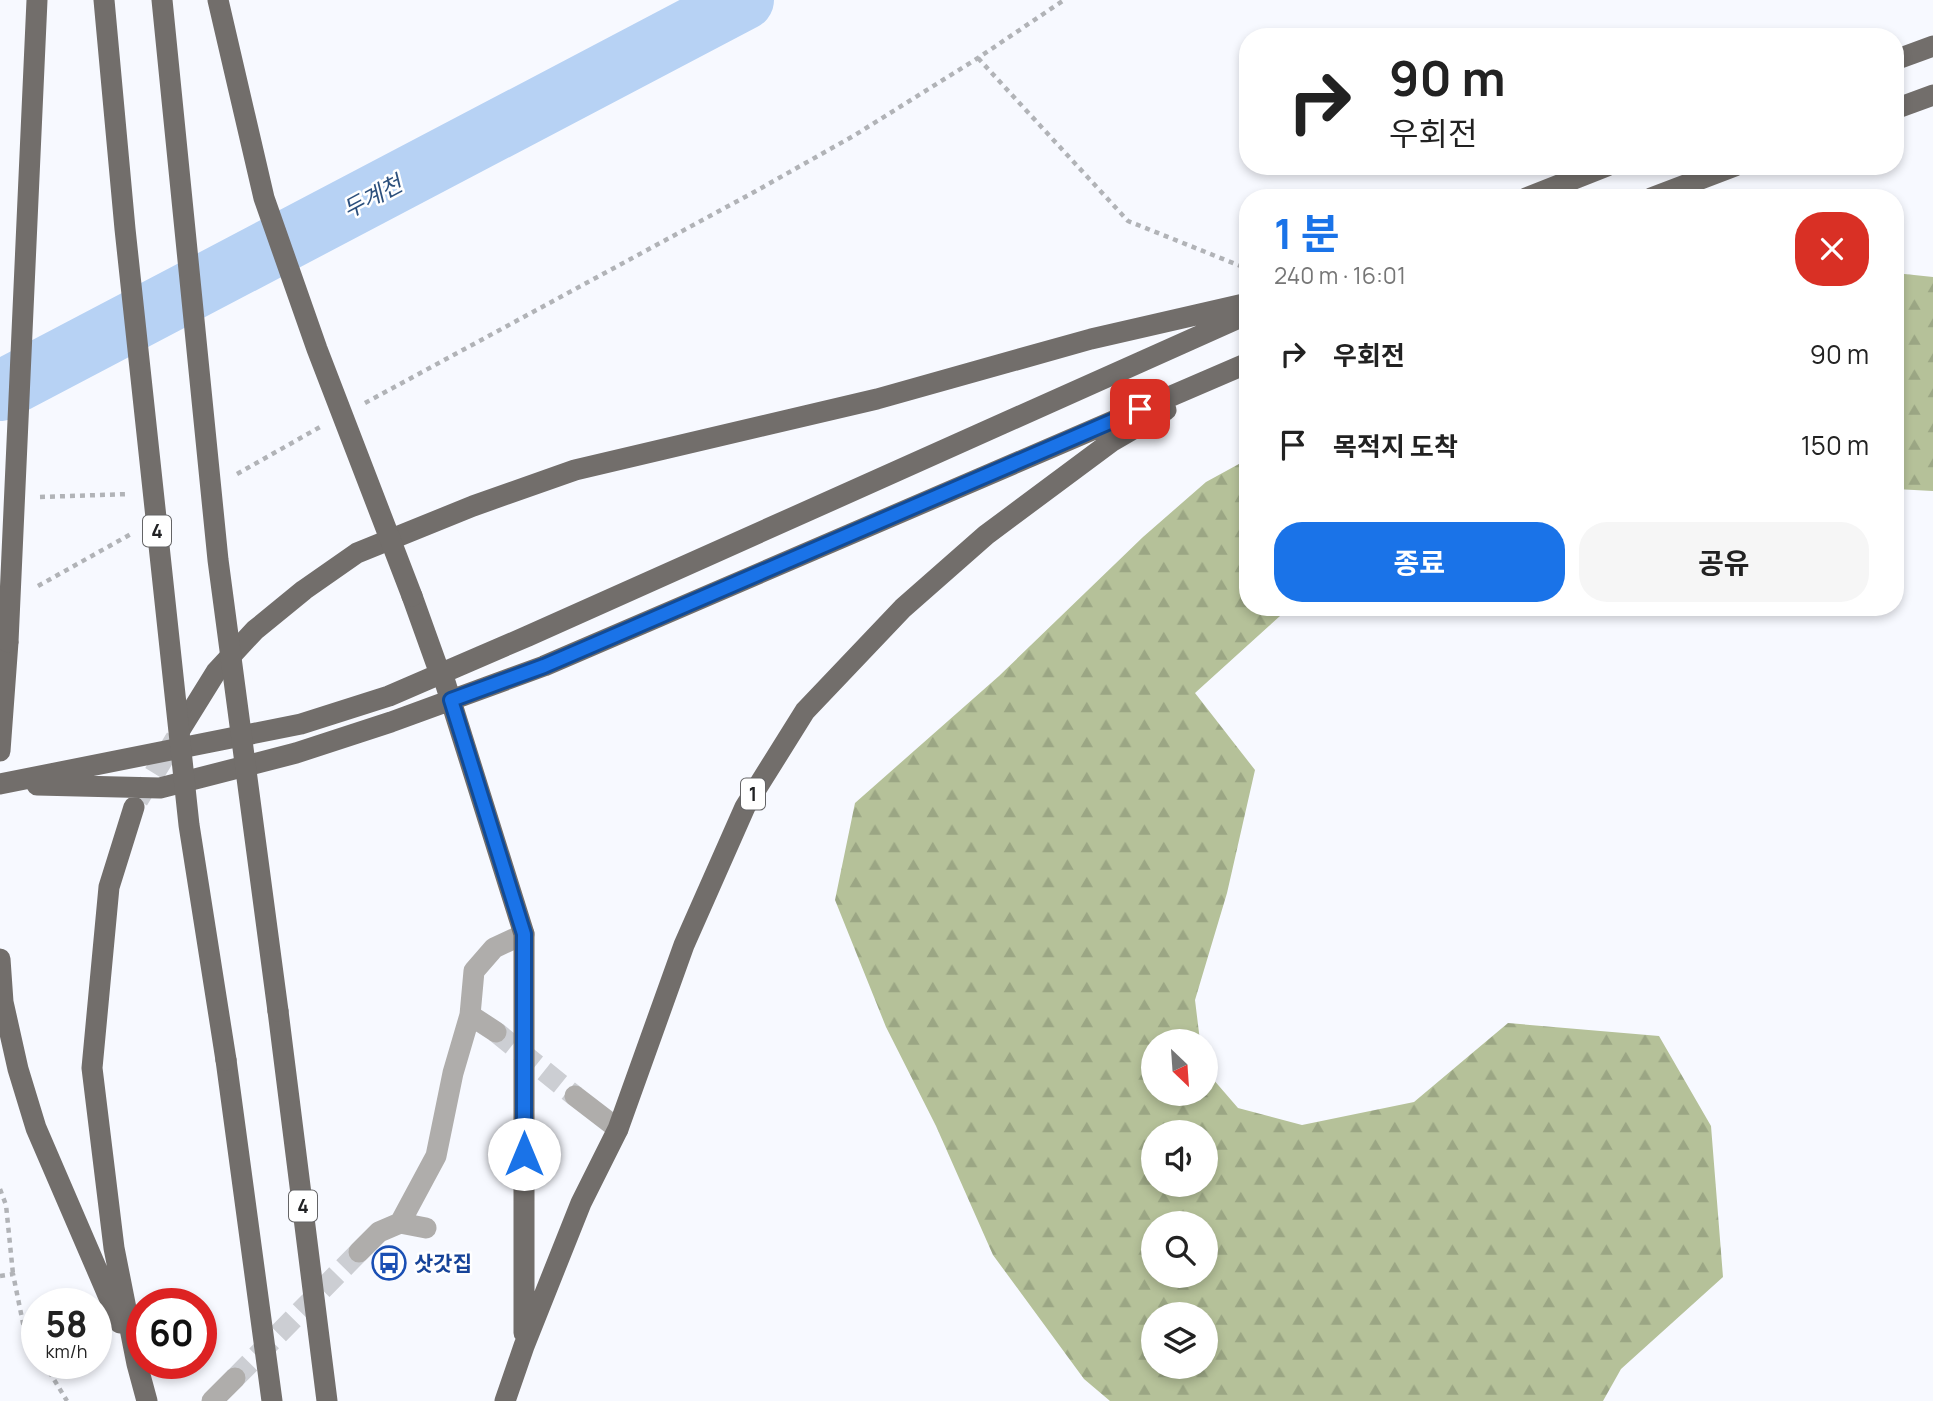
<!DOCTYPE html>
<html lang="ko">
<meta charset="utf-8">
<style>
body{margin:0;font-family:Manrope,"Noto Sans KR",sans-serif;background:#f6f6f6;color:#222;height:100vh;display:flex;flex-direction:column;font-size:26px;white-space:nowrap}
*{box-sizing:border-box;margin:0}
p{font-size:23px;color:#767676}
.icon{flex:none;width:38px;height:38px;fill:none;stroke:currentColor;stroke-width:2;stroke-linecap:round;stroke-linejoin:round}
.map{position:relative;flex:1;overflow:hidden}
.panel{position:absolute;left:1239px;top:189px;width:665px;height:427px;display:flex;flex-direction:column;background:#fff;border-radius:28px;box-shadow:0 4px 10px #0003}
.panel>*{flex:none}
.banner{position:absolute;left:1239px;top:28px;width:665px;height:147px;border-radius:28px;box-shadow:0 4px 10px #0003;background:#fff;color:#222;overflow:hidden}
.needle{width:46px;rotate:155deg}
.tools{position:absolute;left:1141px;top:1029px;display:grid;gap:14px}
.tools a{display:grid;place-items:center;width:77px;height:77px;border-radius:50%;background:#fff;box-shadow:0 4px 10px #0003;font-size:35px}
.speed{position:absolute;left:21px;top:1288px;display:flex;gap:14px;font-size:35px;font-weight:700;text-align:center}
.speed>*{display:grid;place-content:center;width:91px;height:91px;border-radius:50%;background:#fff;box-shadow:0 4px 10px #0003;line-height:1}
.speed small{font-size:18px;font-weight:400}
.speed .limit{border:10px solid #d22;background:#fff;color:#111}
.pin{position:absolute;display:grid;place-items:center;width:60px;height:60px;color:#fff;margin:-30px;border-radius:14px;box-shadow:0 4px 10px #0006}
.me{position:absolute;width:77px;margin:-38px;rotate:0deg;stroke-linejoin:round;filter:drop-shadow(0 0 5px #0008)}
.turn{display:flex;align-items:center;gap:24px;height:147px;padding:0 35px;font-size:32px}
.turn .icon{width:91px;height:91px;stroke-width:2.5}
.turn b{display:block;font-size:49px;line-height:60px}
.round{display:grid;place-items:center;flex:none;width:74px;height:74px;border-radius:28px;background:#f6f6f6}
.overview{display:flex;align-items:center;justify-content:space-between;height:119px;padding:0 35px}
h1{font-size:42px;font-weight:700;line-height:52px;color:#1a73e8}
.primary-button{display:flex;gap:14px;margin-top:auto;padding:14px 35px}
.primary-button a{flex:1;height:80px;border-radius:28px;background:#1a73e8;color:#fff;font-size:28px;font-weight:700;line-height:80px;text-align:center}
.primary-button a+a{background:#f6f6f6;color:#222}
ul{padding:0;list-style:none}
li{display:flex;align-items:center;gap:21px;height:91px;padding:0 35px}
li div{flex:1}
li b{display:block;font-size:26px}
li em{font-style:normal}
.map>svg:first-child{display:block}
.forest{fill:url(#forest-firs);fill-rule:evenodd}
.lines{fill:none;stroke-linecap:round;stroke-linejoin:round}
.river{stroke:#b7d2f4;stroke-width:60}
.minor-tunnel{stroke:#ccced3;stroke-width:21;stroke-dasharray:21 10;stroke-linecap:butt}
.major-tunnel{stroke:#ccced3;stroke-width:21;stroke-dasharray:21 10;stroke-linecap:butt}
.path{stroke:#b1b3b7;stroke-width:4.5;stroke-dasharray:5 5;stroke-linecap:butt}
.minor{stroke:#afadab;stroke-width:21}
.major{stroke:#726e6b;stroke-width:21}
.major-bridge{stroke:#726e6b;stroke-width:21}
.route-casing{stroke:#114b97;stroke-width:18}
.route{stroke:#1a73e8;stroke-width:12}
.labels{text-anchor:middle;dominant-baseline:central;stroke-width:5;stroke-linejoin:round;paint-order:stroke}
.shield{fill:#fff;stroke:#646466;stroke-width:2}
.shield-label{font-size:19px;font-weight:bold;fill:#212224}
.transit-label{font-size:21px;font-weight:bold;fill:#164399;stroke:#fff;text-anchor:start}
.water-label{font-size:23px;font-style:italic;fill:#2c507d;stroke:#fff}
</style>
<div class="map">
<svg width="1933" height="1401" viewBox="0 0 1933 1401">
<defs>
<pattern id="forest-firs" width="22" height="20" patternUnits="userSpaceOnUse" patternTransform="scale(1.75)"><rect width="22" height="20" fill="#b5c199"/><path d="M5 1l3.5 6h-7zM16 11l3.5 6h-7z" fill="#9ba684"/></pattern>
</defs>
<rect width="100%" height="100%" fill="#f7f9ff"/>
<path class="forest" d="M 1895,273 L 1933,277 L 1933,491 L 1895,489 Z
M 1248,459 L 1248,607 L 1290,607 L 1195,693 L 1255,770 L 1227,893 L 1195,1000 L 1200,1041 L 1153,1041 L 1153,1094 L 1206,1094 L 1206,1071 L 1238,1108 L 1302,1125 L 1414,1102 L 1508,1023 L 1659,1036 L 1711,1126 L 1723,1277 L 1621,1369 L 1603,1401 L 1110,1401 L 1084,1379 L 993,1255 L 936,1126 L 886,1027 L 835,900 L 855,803 L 999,676 L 1143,537 L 1206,482 ZM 1153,1132 L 1206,1132 L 1206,1185 L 1153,1185 ZM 1153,1223 L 1206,1223 L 1206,1276 L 1153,1276 ZM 1153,1314 L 1206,1314 L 1206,1367 L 1153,1367 Z
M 1434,607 L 1500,607 L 1451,613 Z"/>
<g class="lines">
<path class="river" d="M 0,391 L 744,0"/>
<path class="minor-tunnel" d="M 496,1032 L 575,1096
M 235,1378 L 359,1252"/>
<path class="major-tunnel" d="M 138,800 L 176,738"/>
<path class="path" d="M 978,58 L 1128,221 L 1248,269
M 365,403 L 756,191 L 855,135 L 978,58 L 1064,0
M 237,474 L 320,427
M 40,497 L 129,494
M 38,586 L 131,534
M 0,1189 L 6,1205 L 13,1274
M 0,1276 L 13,1274 L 25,1333 L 37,1352
M 44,1363 L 67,1401"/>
<path class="minor" d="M 470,1015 L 496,1032
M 575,1096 L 618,1129
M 400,1223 L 436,1156 L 453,1073 L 470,1015 L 474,971 L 494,948 L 524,934
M 359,1252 L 379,1232 L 400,1223 L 426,1228
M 212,1401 L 235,1378"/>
<path class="major" d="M 1895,60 L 1933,46
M 1895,109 L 1933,95
M 1526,198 L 1607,166
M 1651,198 L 1735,166
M 412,596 L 440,674 L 445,682 L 524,934 L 524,1333
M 180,730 L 216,672 L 255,630 L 304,590 L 357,553 L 473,506 L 575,470 L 877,399 L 1091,339 L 1248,303
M 0,751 L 8,642
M 0,784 L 301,724 L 389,696 L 528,636 L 1248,314
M 37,785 L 160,788 L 296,753 L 391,722 L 544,666 L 1248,363
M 134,807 L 109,887 L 92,1068 L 114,1248 L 137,1364 L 147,1401
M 0,959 L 3,1002 L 18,1069 L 36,1128 L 120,1323
M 278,1011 L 327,1401
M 226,1060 L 272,1401
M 505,1401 L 524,1346 L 581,1203 L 618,1129 L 684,945 L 745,807 L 805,711 L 903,608 L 986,535 L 1111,442 L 1166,410"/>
<path class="major-bridge" d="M 104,0 L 125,229 L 189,825 L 226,1060
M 162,0 L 218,560 L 278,1011
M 218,0 L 264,198 L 317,349 L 412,596
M 8,642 L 37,0"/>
</g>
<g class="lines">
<defs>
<path id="route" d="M 524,1154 L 524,934 L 451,700 L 544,666 L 1140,409"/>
</defs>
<use href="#route" class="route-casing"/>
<use href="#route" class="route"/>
</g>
<defs>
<symbol id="bus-ring" viewBox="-11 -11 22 22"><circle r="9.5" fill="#fff" stroke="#1a4fb4" stroke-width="1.5"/><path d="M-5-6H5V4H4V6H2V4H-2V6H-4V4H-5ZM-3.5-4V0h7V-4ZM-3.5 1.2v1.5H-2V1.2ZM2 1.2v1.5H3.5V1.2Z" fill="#1a4fb4"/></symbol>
</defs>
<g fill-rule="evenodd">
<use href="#bus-ring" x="370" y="1244" width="38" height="38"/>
</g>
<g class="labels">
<g class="shield">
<rect x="143" y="515.5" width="28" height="31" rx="5"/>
<rect x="741" y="778.5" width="24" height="31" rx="5"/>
<rect x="289" y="1190.5" width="28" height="31" rx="5"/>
</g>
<g class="shield-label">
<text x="157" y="531">4</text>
<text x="753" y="794">1</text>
<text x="303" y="1206">4</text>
</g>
<g class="transit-label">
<text x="414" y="1263">삿갓집</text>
</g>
<g class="water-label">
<text transform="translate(372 196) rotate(-28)">두계천</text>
</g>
</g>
</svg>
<div class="tools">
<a><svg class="needle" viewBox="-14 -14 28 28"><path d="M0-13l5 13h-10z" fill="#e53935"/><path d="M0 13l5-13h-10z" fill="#767676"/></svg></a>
<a><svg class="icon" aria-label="sound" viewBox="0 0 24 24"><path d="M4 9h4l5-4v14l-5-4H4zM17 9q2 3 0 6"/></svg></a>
<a><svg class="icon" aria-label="search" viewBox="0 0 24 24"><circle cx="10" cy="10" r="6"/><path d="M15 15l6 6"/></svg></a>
<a><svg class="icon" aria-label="layers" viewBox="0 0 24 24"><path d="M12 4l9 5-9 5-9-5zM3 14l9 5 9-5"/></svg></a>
</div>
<div class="speed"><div>58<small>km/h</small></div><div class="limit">60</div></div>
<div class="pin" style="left:1140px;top:409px;background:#d93025"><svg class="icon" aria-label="arrive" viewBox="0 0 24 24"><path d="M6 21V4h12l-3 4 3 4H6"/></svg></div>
<svg class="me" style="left:524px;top:1154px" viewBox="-20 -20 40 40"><circle r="19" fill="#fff"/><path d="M0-13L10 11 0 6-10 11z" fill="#1a73e8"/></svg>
<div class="banner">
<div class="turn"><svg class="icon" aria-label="right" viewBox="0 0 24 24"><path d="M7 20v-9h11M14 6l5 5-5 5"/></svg><div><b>90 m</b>우회전</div></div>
</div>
<section class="panel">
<div class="overview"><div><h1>1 분</h1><p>240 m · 16:01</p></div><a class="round" style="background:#d93025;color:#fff"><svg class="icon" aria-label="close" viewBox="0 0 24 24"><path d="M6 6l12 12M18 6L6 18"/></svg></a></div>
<ul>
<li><svg class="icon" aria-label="right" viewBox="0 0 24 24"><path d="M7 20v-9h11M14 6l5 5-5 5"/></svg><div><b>우회전</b></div><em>90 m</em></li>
<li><svg class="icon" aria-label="arrive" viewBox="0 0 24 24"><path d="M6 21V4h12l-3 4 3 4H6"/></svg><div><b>목적지 도착</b></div><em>150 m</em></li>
</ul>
<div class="primary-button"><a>종료</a><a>공유</a></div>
</section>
</div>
